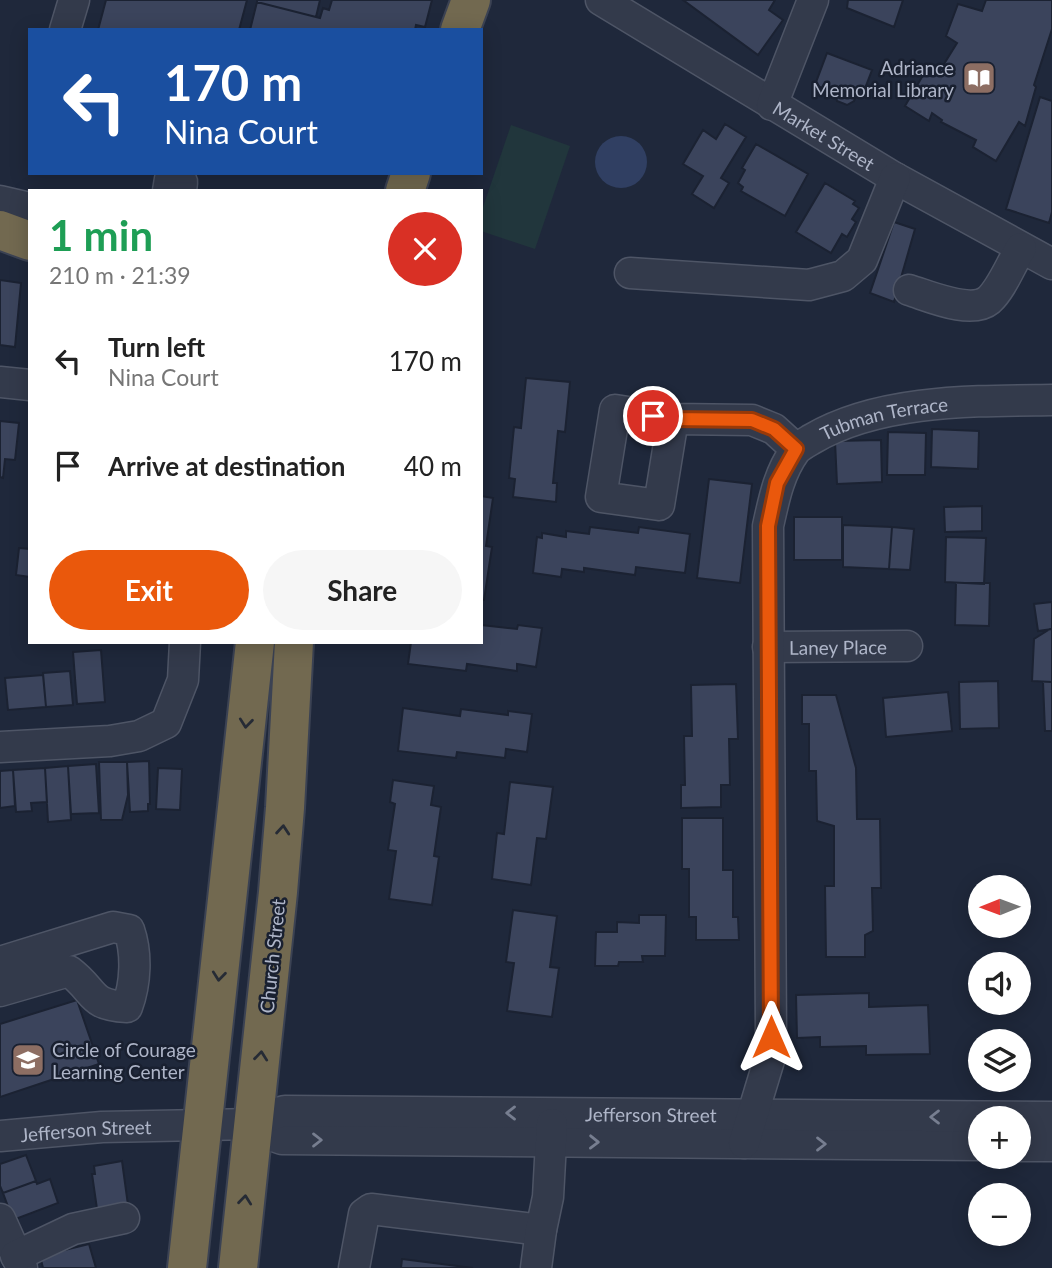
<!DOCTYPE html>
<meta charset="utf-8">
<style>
body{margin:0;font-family:Lato,sans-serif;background:#f6f6f6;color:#222;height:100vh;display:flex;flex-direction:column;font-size:26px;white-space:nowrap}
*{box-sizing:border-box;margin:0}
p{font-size:23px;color:#767676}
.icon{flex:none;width:38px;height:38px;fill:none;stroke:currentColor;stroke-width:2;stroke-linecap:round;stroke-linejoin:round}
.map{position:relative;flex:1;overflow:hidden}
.side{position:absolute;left:28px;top:189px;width:455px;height:455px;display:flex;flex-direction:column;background:#fff;border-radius:0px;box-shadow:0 4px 18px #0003}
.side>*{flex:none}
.guide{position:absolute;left:28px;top:28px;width:455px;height:147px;border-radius:0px;box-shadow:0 4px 18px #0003;background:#1a4fa0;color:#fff;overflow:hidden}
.needle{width:46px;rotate:269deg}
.tools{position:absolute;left:968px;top:875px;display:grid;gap:14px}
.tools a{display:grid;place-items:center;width:63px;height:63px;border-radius:50%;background:#fff;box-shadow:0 4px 18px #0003;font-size:35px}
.pin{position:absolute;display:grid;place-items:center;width:60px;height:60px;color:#fff;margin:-30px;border:4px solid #fff;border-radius:50%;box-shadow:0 2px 7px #0007}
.me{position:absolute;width:77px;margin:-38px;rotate:0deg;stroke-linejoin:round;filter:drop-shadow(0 0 5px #0008)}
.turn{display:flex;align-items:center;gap:24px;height:147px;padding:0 21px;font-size:32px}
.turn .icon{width:91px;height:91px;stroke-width:2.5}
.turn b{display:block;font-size:49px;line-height:60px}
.round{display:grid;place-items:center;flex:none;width:74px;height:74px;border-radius:37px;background:#f6f6f6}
.summary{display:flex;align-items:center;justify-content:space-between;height:119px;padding:0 21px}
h1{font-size:42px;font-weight:700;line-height:52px;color:#1e9e55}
.cta{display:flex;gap:14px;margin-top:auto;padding:14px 21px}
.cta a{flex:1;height:80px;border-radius:42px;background:#ea580c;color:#fff;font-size:28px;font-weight:700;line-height:80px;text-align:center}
.cta a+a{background:#f6f6f6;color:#222}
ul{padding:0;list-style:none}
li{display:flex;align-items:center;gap:21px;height:105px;padding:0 21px}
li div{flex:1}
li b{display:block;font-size:26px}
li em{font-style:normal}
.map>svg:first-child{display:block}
.green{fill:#21363c}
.water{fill:#303f62}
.building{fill:#3b445c;stroke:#1b2232;stroke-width:2}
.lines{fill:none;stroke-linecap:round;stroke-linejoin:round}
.minor-casing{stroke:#4e5566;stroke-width:33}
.highway-casing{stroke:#3b4253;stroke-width:42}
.minor{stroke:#333a4b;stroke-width:30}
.highway{stroke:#726950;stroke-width:38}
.oneway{stroke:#262b35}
.oneway2{stroke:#777e90}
.route-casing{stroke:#983908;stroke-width:18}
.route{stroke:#ea580c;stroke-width:12}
.labels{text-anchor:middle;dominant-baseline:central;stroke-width:5;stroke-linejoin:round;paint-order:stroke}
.poi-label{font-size:19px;fill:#aeb5c8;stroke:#192030;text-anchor:end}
.street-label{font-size:19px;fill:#aeb5c8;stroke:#192030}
</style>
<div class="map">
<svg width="1052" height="1268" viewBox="0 0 1052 1268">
<rect width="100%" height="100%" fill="#1f283b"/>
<path class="green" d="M 511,125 L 570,146 L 535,249 L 481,231 L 481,213 Z"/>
<path class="water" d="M595 162a26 26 0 1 1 52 0a26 26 0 1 1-52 0Z"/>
<path class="building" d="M 106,0 L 247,0 L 239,30 L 98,30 Z
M 257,0 L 320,0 L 316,17 L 257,2 Z
M 332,0 L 432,0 L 425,27 L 416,25 L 415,30 L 250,30 L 257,2 L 320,18 L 323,8 L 329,10 Z
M 683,0 L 775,0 L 769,10 L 783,20 L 758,55 Z
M 848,0 L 903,0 L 894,27 L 847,8 Z
M 986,0 L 1052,0 L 1052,29 L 1034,85 L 1036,87 L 1025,126 L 1019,122 L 996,161 L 973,147 L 976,140 L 941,122 L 942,120 L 932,113 L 929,121 L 905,106 L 929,65 L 939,72 L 957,43 L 946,36 L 958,4 L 982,11 Z
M 827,53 L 872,70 L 864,91 L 858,89 L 854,101 L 847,105 L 837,101 L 835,93 L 815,85 Z
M 1040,97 L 1052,101 L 1052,212 L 1049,223 L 1006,209 Z
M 725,124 L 746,137 L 721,178 L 729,183 L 714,208 L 692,194 L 703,176 L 683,164 L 703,130 L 716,139 Z
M 756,144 L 808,174 L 785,216 L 741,191 L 743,187 L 738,183 L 745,170 L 742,168 Z
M 825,183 L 855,201 L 853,204 L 859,208 L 852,219 L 856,222 L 847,237 L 842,234 L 831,253 L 796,232 Z
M 894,222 L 915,229 L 894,302 L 870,293 Z
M 0,280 L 21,283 L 15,347 L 0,345 Z
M 526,378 L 570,382 L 565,432 L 558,431 L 553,483 L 557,483 L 556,502 L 513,497 L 515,479 L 509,478 L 514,427 L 521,428 Z
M 0,421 L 19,423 L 15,460 L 5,459 L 3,478 L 0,477 Z
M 932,429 L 979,431 L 978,469 L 931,467 Z
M 888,432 L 926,433 L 925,475 L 887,475 Z
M 881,440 L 882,482 L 837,484 L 835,441 Z
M 709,479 L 752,484 L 740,583 L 697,578 Z
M 481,496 L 493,498 L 486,546 L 492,547 L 484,600 L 481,600 Z
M 982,506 L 982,531 L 945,532 L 944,507 Z
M 794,517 L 842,517 L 842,560 L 794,560 Z
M 843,525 L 892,527 L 889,569 L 843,567 Z
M 590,527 L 638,533 L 639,527 L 690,534 L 685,573 L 636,567 L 635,575 L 584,568 L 584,572 L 562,569 L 561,577 L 533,573 L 537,537 L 542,538 L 542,533 L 566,537 L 566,531 L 589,534 Z
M 892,527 L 914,529 L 910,570 L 889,569 Z
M 946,537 L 986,538 L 984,584 L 945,582 Z
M 19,548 L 30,549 L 30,577 L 16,575 Z
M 956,583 L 990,583 L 989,626 L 955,625 Z
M 1052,602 L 1052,629 L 1038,631 L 1034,604 Z
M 481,625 L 517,629 L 518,625 L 542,628 L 536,667 L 517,664 L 517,671 L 467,664 L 466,671 L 408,664 L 411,642 L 481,642 Z
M 1050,629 L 1052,629 L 1052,682 L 1032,681 L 1034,639 Z
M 101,650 L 105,702 L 77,704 L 73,652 Z
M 70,671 L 73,705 L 46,707 L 43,673 Z
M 43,675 L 46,707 L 8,710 L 5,678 Z
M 998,681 L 999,728 L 960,729 L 959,682 Z
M 1043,682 L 1052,682 L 1052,731 L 1045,731 Z
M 736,684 L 738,739 L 729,739 L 730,785 L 721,785 L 721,807 L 681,808 L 681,785 L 685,785 L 684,736 L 692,736 L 691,685 Z
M 948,692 L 952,731 L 886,737 L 883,698 Z
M 802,695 L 836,695 L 856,768 L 857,819 L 880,819 L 881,888 L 872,888 L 873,931 L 865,935 L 865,957 L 826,957 L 825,886 L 834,886 L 834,826 L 817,821 L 816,771 L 809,771 L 809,724 L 802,724 Z
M 403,708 L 460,716 L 461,709 L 508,715 L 508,711 L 532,714 L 527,752 L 506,749 L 505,758 L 457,752 L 456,758 L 398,751 Z
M 149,761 L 150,804 L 148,804 L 148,811 L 130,812 L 127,762 Z
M 99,762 L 127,762 L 128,795 L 122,820 L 101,820 Z
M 96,764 L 99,813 L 71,814 L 68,766 Z
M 68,766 L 71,820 L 48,822 L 45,768 Z
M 45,768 L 47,802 L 31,803 L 32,811 L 16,812 L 13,770 Z
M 158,768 L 182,769 L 180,810 L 156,809 Z
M 13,770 L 15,806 L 0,808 L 0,771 Z
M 393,780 L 434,786 L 431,805 L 441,807 L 434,856 L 439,857 L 432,905 L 389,899 L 396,851 L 388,850 L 395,804 L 390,802 Z
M 510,782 L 553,787 L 546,839 L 537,838 L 531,885 L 492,879 L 497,833 L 504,834 Z
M 682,818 L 723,818 L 723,870 L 733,870 L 733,917 L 738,917 L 739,940 L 696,940 L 696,917 L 689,917 L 689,869 L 682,869 Z
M 513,910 L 557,916 L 550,967 L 559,968 L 552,1017 L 507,1011 L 514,963 L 506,962 Z
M 639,915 L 666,915 L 665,956 L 642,956 L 643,962 L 619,962 L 618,966 L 595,966 L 596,932 L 617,932 L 617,922 L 639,923 Z
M 869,993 L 869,1007 L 928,1005 L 930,1054 L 866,1055 L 866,1046 L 820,1047 L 820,1037 L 797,1038 L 796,995 Z
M 77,1000 L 99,1064 L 0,1097 L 0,1024 Z
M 26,1155 L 36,1181 L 3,1193 L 0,1186 L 0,1164 Z
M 122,1161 L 128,1205 L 97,1209 L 92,1174 L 95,1174 L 94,1166 Z
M 50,1179 L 58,1203 L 13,1220 L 3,1193 L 36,1181 L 37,1184 Z
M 89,1244 L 96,1268 L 43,1268 L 40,1256 Z
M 402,1259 L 473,1268 L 401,1268 Z"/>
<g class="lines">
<defs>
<g id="minor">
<path id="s1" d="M 601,0 L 895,178 L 1052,264"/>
<path d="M 65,30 L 74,0"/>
<path d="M 772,105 L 813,0"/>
<path d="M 168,191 L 170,179 L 178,175 L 182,182 L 181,191"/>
<path d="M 0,201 L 30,208"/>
<path d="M 630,273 L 809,285 L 843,276 L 862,260 L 895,178"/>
<path d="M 909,290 C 929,296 971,315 989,300 C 1002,288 1011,264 1021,248"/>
<path d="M 0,382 L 30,385"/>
<path d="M 673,419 L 659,505 L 601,497 L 615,410 L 673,419 L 752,420 L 774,429 L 796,449"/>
<path id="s2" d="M 768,647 L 907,646"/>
<path d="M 0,747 L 110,741 L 139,736 L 166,723 L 183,680 L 185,642"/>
<path d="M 0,962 L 113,927 L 129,930 C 137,953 136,983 127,1007 C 88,1005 97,992 69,971 L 0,991"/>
<path d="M 254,1124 L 262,1132 L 282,1139 L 980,1145"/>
<path id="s3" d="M 0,1136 L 102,1127 L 254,1124 L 274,1114 L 285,1111 L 1052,1117"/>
<path id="s4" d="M 744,1143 L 770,1057 L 771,1037 L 768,526 C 774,499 779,473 795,451 C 799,446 807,442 812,439 C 880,399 975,401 1052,400"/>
<path d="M 1018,1146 L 1052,1146"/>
<path d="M 0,1219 L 22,1268"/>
<path d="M 16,1256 L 73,1229 L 124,1218"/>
<path d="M 354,1268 L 364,1214 L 371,1209 L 541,1230"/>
<path d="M 536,1268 L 541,1230 L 548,1197 L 552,1124"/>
</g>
<path id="highway" d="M 460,30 L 471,0
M 405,191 L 411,173
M 0,230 L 30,241
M 187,1268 L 255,642
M 238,1268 L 278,892 L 285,808 L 294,642"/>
</defs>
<use href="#minor" class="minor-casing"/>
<use href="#highway" class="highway-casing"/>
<use href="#minor" class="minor"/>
<use href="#highway" class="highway"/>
</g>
<defs><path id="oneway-chevron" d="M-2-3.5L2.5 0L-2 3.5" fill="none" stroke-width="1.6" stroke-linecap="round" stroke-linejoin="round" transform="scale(1.75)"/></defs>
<g class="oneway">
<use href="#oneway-chevron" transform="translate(246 723) rotate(96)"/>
<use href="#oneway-chevron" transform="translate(283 830) rotate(-85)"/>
<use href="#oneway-chevron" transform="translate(219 976) rotate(96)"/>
<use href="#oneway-chevron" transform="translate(261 1056) rotate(-84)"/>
<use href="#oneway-chevron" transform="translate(245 1200) rotate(-84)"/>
</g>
<g class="oneway2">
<use href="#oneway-chevron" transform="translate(511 1113) rotate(-180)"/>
<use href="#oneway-chevron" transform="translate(935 1117) rotate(-180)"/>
<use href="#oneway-chevron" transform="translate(317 1140)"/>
<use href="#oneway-chevron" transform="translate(594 1142) rotate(1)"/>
<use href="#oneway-chevron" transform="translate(821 1144)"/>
</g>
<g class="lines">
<defs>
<path id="route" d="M 653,416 L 673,419 L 752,420 L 774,429 L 796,449 L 777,483 L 768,526 L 771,1037"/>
</defs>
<use href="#route" class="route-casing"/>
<use href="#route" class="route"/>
</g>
<defs>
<symbol id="library-square" viewBox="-11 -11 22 22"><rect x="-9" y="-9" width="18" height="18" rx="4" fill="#8d6e63" stroke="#192030"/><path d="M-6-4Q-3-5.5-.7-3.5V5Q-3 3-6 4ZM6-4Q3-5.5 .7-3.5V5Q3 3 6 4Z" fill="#fff"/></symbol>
<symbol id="school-square" viewBox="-11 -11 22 22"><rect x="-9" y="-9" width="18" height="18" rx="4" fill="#8d6e63" stroke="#192030"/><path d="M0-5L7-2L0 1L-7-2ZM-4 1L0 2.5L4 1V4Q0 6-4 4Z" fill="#fff"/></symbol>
</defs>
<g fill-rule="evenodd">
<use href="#library-square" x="960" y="59" width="38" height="38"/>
<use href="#school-square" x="9" y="1041" width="38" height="38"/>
</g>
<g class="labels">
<g class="poi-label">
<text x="954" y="67">Adriance<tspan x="954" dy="22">Memorial Library</tspan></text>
<text x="52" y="1049" text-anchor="start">Circle of Courage<tspan x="52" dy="22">Learning Center</tspan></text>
</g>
<g class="street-label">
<text stroke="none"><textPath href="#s1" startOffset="261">Market Street</textPath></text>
<text stroke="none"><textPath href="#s4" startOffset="798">Tubman Terrace</textPath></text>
<text stroke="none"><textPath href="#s2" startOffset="70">Laney Place</textPath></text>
<text transform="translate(272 956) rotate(-84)">Church Street</text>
<text stroke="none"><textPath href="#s3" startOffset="654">Jefferson Street</textPath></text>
<text stroke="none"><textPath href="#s3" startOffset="86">Jefferson Street</textPath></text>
</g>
</g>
</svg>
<div class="tools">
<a><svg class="needle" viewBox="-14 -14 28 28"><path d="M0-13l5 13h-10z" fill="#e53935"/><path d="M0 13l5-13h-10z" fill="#767676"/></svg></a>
<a><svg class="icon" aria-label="sound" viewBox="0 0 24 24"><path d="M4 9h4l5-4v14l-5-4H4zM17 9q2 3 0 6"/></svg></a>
<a><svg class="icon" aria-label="layers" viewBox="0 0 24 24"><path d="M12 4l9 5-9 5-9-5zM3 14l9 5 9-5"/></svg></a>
<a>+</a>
<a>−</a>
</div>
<div class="pin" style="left:653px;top:416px;background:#d93025"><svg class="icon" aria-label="arrive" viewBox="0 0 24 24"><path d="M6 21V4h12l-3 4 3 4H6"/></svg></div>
<svg class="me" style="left:771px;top:1037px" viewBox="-20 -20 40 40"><path d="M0-17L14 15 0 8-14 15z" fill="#ea580c" stroke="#fff" stroke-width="4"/></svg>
<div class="guide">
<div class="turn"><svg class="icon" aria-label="left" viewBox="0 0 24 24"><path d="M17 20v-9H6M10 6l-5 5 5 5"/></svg><div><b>170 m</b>Nina Court</div></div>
</div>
<section class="side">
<div class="summary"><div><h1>1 min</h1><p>210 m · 21:39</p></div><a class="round" style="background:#d93025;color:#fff"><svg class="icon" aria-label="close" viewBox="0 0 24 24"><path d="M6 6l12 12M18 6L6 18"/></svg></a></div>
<ul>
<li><svg class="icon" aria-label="left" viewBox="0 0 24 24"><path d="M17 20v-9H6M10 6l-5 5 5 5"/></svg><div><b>Turn left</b><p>Nina Court</p></div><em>170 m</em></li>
<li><svg class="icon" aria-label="arrive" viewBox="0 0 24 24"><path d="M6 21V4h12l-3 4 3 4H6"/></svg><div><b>Arrive at destination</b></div><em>40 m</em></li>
</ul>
<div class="cta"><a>Exit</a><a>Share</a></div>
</section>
</div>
